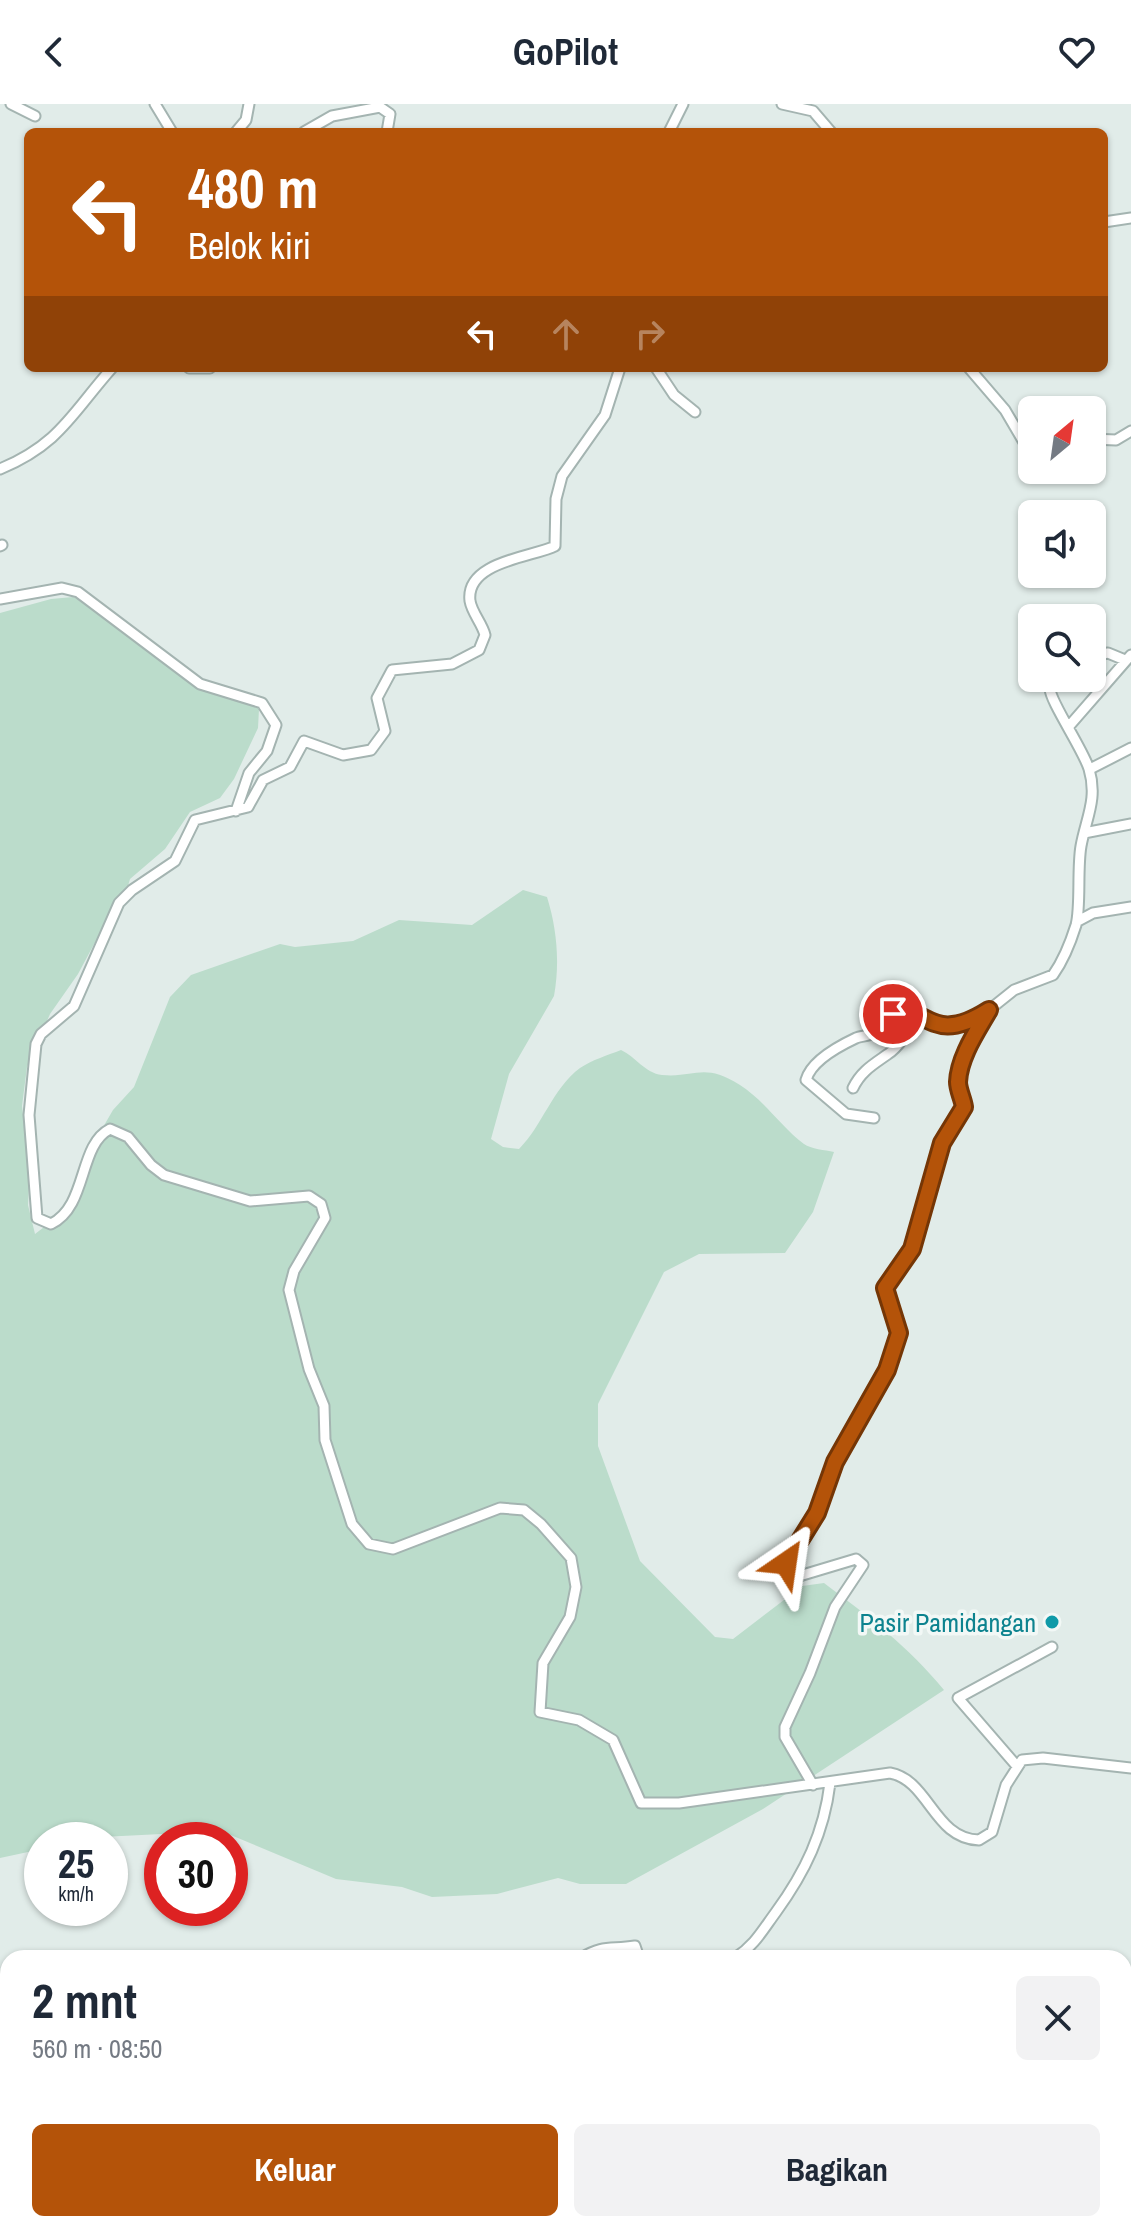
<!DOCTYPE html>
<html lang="id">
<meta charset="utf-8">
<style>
body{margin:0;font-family:"Archivo Narrow",sans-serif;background:#f2f2f3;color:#1f2937;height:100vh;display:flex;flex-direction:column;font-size:30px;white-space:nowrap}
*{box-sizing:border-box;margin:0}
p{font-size:26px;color:#747a83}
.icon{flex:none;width:44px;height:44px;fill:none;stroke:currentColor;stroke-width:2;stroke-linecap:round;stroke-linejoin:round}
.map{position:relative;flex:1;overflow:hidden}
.drawer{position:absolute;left:0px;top:1846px;width:1132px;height:282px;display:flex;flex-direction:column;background:#fff;border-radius:24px 24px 0 0;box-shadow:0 2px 6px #0004}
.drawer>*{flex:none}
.hud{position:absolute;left:24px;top:24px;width:1084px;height:244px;border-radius:12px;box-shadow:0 2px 6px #0004;background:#b45309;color:#fff;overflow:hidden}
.needle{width:52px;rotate:29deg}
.controls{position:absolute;left:1018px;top:292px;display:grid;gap:16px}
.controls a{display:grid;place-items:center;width:88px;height:88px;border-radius:12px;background:#fff;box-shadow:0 2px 6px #0004;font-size:40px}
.speed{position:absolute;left:24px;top:1718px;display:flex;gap:16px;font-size:40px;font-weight:700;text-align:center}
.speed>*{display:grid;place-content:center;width:104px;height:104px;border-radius:50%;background:#fff;box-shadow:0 2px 6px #0004;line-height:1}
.speed small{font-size:20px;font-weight:400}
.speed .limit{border:12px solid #d22;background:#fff;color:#111}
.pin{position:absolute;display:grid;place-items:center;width:68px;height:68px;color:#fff;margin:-34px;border:4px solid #fff;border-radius:50%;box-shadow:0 2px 8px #0007}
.me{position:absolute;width:88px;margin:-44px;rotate:32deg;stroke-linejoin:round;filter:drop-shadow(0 0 6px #0008)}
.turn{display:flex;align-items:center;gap:28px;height:168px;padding:0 32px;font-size:36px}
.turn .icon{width:104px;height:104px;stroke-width:2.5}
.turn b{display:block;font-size:56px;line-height:68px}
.lanes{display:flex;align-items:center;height:76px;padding:0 32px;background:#0003;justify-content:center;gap:40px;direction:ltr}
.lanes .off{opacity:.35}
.round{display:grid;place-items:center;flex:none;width:84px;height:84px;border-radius:12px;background:#f2f2f3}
.summary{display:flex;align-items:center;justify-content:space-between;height:136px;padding:0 32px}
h1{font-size:48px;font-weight:700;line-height:60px}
.button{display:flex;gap:16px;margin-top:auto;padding:16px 32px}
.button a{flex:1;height:92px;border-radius:12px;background:#b45309;color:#fff;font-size:32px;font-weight:700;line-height:92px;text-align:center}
.button a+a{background:#f2f2f3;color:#1f2937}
header{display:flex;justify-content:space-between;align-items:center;height:104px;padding:0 32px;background:#fff;font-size:36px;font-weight:700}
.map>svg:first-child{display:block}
.green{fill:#bbdccb}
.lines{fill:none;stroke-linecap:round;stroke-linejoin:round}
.stream{stroke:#8bb7d0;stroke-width:3}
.minor-casing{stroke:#a4b4b1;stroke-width:13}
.minor{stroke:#fff;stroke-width:9}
.route-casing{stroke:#753606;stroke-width:20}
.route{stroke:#b45309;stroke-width:14}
.culture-dot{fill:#0f9aa8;stroke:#f2f8f6;stroke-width:3}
.labels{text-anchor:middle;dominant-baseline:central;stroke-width:7;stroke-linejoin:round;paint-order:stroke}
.culture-label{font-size:26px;fill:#0d838f;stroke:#f2f8f6;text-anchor:end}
</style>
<header><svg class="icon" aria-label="back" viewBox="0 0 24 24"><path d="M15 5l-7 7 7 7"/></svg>GoPilot<svg class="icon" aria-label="heart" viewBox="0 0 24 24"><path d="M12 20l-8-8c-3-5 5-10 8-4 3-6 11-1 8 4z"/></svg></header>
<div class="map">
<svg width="1131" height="2127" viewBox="0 0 1131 2127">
<rect width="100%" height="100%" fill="#e1ece9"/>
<path class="green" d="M 73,493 L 88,499 L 99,511 L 187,574 L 248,595 L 259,605 L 258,624 L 234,675 L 220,694 L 190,708 L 165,745 L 130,775 L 125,792 L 115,801 L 78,870 L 50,910 L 27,963 L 22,1002 L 30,1066 L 28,1101 L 35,1130 L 48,1120 L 79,1083 L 95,1037 L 113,1006 L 134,983 L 170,893 L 191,871 L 280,840 L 295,843 L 353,837 L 399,816 L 472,821 L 523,786 L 547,793 C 557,825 560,859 554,892 L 509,970 L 491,1035 L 503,1043 L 519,1045 C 543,1021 552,985 580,964 C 592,956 608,951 621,946 C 636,953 645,969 662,971 C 696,974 703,958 740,981 C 765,997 781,1023 804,1040 C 811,1045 825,1046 834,1048 L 813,1108 L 785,1149 L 699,1150 L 664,1168 L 598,1300 L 598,1342 L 640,1457 L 715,1533 L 733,1535 L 784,1496 L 795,1483 L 824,1479 C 868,1512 909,1543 944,1586 L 763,1705 L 626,1780 L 580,1780 L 558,1774 L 497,1790 L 432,1793 L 402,1783 L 336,1775 L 221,1727 L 42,1736 L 42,1745 L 0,1754 L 0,509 L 51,495 Z"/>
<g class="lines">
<path class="stream" d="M 1124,2023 L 1131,2023
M 889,2120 L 907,2125 L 911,2120
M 716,2127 L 727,2123 L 736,2127
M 819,2127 L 822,2120"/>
<defs>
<path id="minor" d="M 11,0 L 35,12
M 155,0 L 172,28
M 782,0 L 813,7 L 831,28
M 236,28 L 246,16 L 249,0
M 304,28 L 332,12 L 380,3 L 390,10 L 387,28
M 669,28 L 683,0
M 1104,118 L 1131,114
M 189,264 L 210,264
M 620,264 L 605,311 L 562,372 L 556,395 L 555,442 C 534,453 465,457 470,497 C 472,509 482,519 485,531 L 479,546 L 452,560 L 392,566 L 377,594 L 385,627 L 371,646 L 343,651 L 304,637 L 290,663 L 263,676 L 248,703 L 195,716 L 175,757 L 132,786 L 119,799 L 74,902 L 41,930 L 36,940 L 29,1011 L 37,1114 L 51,1120 C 88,1102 78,1041 110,1025 L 128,1033 L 151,1061 L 164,1071 L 250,1097 L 309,1092 L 321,1100 L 325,1114 L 294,1167 L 289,1186 L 309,1265 L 324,1302 L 325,1336 L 352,1420 L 369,1440 L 393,1445 L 500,1404 L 524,1406 L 541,1420 L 571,1454 L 576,1483 L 570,1513 L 543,1559 L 540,1608 L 579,1616 L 613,1636 L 641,1699 L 679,1699 L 890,1669 C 929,1676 934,1735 979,1736 L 992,1728 L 1006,1681 L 1022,1656 L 1043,1654 L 1131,1664
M 656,264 L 674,291 L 695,308
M 969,264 L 1005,306 L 1032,352
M 1092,335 L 1116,336 L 1131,327
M 0,365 C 60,340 72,309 112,264
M 0,442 L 2,441
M 0,495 L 62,484 L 78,488 L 200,580 L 262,599 L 276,621 L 267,647 L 249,669 L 236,707
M 1092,552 L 1108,549 L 1125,556
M 1070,621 L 1131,551
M 1090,665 L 1131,644
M 1084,729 L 1131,720
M 1078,817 L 1093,809 L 1131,803
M 853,984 C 861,967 874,960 888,950 C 903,941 906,923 924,915
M 874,1014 L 846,1010 L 806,976 C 811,957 839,942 856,934 C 861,932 869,932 873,929 C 884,922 887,909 902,907 C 935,902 928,944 986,908
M 1016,1661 L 958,1594 L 1052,1543
M 813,1681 L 785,1633 L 785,1623 L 810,1569 L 835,1503 L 863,1461 L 856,1455 L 796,1473 L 786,1469 L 786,1461 L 817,1409 L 835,1358 L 887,1266 L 899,1229 L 885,1184 L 912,1145 L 942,1039 L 964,1003 L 960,971 L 972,935 L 989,906 L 1014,886 L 1053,871 C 1063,857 1071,837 1076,821 C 1081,803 1077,764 1081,742 C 1086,714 1098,695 1089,665 C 1083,645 1049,596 1050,584 L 1059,574
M 581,1854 C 604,1840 611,1846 635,1842 L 639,1854
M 735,1854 C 755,1841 762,1827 776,1808 C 805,1768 824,1729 830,1679
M 416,2120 L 425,2127"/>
</defs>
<use href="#minor" class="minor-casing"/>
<use href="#minor" class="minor"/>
</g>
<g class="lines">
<defs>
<path id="route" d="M 786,1459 L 817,1409 L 835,1358 L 887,1266 L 899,1229 L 885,1184 L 912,1145 L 942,1039 L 964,1003 C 963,995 958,986 958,978 C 959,953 977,927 989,906 C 928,945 926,896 893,910"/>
</defs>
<use href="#route" class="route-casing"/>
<use href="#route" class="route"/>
</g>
<circle class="culture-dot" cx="1052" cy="1518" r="8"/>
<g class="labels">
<g class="culture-label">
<text x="1036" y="1518">Pasir Pamidangan</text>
</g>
</g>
</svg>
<div class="controls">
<a><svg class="needle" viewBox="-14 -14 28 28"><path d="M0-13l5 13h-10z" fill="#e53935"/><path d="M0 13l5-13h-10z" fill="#747a83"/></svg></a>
<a><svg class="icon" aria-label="sound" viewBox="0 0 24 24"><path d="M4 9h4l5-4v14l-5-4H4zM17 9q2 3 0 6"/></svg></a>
<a><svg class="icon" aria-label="search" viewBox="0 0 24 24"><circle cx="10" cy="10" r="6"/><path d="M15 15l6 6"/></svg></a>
</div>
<div class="speed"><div>25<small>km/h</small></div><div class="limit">30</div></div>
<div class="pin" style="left:893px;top:910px;background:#d93025"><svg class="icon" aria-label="arrive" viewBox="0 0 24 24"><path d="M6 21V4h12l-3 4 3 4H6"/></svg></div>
<svg class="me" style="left:786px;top:1459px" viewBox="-20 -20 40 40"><path d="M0-17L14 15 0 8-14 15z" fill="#b45309" stroke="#fff" stroke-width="4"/></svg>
<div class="hud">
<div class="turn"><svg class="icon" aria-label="left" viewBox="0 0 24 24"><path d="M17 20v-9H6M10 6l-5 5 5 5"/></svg><div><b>480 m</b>Belok kiri</div></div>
<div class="lanes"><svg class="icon" aria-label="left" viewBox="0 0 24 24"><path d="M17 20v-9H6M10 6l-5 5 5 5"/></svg><svg class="icon off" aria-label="ahead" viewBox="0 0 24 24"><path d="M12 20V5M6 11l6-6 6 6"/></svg><svg class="icon off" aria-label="right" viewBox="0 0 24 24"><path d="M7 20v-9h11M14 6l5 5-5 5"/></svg></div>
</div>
<section class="drawer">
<div class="summary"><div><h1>2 mnt</h1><p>560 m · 08:50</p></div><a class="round"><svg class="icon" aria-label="close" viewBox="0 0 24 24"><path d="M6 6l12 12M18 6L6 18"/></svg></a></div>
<div class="button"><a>Keluar</a><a>Bagikan</a></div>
</section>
</div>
